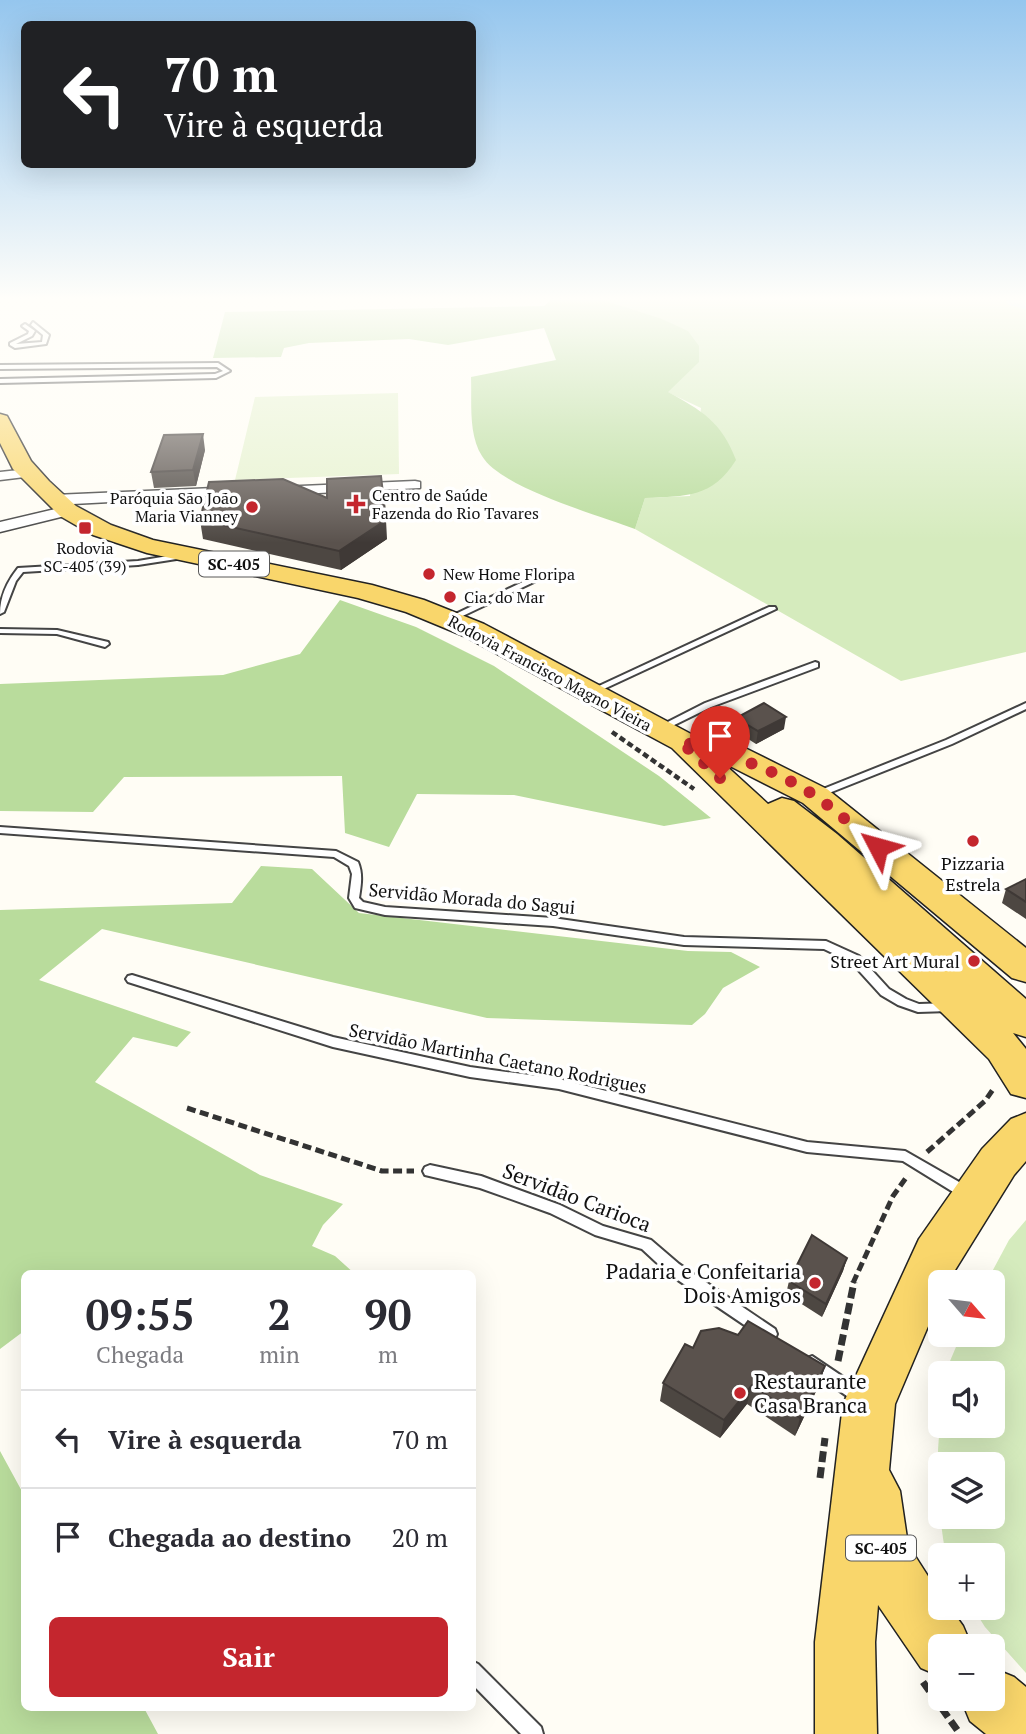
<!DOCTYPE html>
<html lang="pt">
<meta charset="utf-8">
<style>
body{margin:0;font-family:"PT Serif",serif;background:#f7f7f7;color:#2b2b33;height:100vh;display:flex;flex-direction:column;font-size:26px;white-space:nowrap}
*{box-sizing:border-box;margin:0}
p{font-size:23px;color:#7c7c81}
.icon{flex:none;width:38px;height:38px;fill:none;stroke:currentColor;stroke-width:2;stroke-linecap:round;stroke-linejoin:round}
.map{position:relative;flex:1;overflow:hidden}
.panel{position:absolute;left:21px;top:1270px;width:455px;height:441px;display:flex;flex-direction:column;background:#fff;border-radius:10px;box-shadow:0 7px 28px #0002}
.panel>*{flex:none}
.guide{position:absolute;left:21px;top:21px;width:455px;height:147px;border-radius:10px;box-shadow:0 7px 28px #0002;background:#202124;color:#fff;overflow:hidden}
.needle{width:46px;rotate:118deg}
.controls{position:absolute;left:928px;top:1270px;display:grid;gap:14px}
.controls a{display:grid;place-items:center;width:77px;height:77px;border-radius:10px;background:#fff;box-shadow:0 7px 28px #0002;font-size:35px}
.pin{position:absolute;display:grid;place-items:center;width:60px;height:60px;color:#fff;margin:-72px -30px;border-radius:50% 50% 50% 0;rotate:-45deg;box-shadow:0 0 7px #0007}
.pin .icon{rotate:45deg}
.me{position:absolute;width:77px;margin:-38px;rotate:309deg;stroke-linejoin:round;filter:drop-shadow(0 0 5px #0008)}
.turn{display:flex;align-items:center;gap:24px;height:147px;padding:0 28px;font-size:32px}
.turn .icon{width:91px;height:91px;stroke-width:2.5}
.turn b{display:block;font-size:49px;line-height:60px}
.eta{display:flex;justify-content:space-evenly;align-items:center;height:119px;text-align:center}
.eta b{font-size:42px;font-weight:700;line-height:49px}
.action{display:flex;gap:14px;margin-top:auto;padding:14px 28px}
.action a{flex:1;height:80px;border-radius:10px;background:#c4262e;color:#fff;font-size:28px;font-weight:700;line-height:80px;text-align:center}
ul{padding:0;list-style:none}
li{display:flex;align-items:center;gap:21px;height:98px;padding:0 28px;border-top:2px solid #e1e1e2}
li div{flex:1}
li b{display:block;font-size:26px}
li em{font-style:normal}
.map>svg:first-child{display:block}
.green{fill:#d5ebbd;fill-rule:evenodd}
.forest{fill:#b9dc9c}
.pitch{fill:#e6f2cf}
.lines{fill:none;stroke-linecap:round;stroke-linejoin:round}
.river{fill:#b9e0f7;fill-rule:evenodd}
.service-casing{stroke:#444;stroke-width:4}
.minor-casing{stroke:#444;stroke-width:3}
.primary-casing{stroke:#222;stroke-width:3}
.path-far2{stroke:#333;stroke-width:4.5;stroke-dasharray:6 3.5;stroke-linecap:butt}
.path-far1{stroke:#333;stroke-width:5;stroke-dasharray:9 4.5;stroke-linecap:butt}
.path{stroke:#333;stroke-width:7;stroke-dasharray:11 5;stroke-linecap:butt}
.service{fill:#fff;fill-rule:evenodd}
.minor{fill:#fff;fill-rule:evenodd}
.primary{fill:#f9d66b;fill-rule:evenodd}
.wall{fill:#4d4742}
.shaded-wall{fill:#3f3936}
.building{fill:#5a524d;stroke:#3f3936;stroke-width:2}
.route{stroke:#c4262e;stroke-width:12;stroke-dasharray:0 21.6}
.poi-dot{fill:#c4262e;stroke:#fff;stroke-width:2.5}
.labels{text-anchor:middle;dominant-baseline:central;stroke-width:7;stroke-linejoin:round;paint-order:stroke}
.far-poi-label{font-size:16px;fill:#111;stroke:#fff;text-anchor:start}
.shield{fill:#fff;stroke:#585858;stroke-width:2}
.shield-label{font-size:16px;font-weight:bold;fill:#111}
.far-street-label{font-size:16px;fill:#111;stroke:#fff}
.poi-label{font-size:18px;fill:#111;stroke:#fff}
.street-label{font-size:18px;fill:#111;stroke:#fff}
.near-street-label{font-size:21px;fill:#111;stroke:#fff}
.near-poi-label{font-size:21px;fill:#111;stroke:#fff;text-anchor:end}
</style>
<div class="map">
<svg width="1026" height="1734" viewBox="0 0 1026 1734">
<rect width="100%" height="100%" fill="#fffdf5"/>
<path class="green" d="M 603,300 L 1026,300 L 1026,652 L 901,681 L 635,529 L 645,498 L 690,496 L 701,408 L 667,392 L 627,309 Z
M 1026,1220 L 1026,1673 L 985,1627 L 973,1608 L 992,1608 L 992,1556 L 946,1556 C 938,1512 935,1470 940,1426 L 992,1426 L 992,1374 L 945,1373 L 961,1335 L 992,1335 L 992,1283 L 986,1283 L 1009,1240 ZM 940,1465 L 992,1465 L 992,1517 L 940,1517 Z"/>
<path class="forest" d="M 551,300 L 603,300 L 662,319 L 688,331 L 699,346 L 699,362 L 668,392 C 701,410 722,422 736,460 C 712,498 687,496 645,498 L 635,529 C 598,515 501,488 482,456 C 468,434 472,402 471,377 L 556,360 L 544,328 L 448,345 L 409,339 L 309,343 L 284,348 L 281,357 L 213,358 L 225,312 L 544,306 Z
M 340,600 L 416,627 L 494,666 L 659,776 L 711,818 L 664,826 L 514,795 L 417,794 L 389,847 L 345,833 L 342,776 L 124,777 L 93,812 L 0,811 L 0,684 L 223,675 L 300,654 Z
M 261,866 L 312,869 L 359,913 L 688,951 L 731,952 L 760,967 L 723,988 L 705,1014 L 692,1025 L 487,1018 L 102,929 L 39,980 L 191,1032 L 177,1047 L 133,1037 L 95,1082 L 260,1175 L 343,1204 L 323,1225 L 312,1246 L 335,1256 L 355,1274 L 24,1274 L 24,1331 L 0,1349 L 0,910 L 232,903 Z
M 0,1451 L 24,1495 L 24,1708 L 144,1708 L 158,1734 L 0,1734 Z"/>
<path class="pitch" d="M 398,393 L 399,474 L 235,480 L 255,397 Z"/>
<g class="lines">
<path class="river" d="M 1006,300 L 1026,300 L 1026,309 L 1009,305 Z"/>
<defs>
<path id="service" d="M 33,322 L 49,335 L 46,344 L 15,348 L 10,345 L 10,343 L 28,334 L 29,331 L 22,326 L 25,324 L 35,331 L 32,336 L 16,344 L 42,342 L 43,335 L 31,325 Z
M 218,363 L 230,371 L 216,378 L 0,383 L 0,379 L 215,374 L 223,371 L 217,367 L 0,369 L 0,365 Z
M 180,554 L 183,554 L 183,558 L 138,565 L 23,572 L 16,581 L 4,612 L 0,614 C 0,596 7,582 18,568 L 138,561 Z
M 529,579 L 535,579 L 536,581 L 452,621 L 446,621 L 445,619 Z
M 769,607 L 775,607 L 776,609 L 593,694 L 587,694 L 586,692 Z
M 0,629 L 57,630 L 108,642 L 109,644 L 105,647 L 57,634 L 0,633 Z
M 815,662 L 818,663 L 818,667 L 711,707 L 662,731 L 656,731 L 654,729 L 705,703 Z
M 1026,703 L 1026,709 L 952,744 L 819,797 L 813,797 L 811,795 L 813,793 L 946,740 Z
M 0,827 L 336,851 L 358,862 C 363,874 361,885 359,898 L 363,902 L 385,907 L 553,918 L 684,937 L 826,941 L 859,956 L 889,989 L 906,999 L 919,1004 L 950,1003 L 954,1004 L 956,1007 L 954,1010 L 950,1011 L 918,1012 L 898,1005 L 881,995 L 851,962 L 824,949 L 684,945 L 553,926 L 385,915 L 355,908 L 349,898 L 352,874 L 349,866 L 334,857 L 0,833 Z
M 132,975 L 333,1037 L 470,1067 L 559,1079 L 807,1142 L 905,1151 L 973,1190 L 975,1194 L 973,1198 L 968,1200 L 963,1198 L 903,1161 L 807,1152 L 559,1089 L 470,1077 L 333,1047 L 128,982 L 126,979 L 128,976 Z
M 430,1165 L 481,1176 L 560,1205 L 603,1226 L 651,1240 L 679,1264 L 775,1329 L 777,1334 L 775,1339 L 770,1341 L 765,1339 L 669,1274 L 642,1249 L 595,1235 L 550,1213 L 480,1188 L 425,1175 L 423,1171 L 425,1167 Z
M 812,1356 L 864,1391 L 867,1396 L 864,1401 L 859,1404 L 854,1401 L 807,1368 L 804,1363 L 807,1358 Z
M 472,1661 L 478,1664 L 541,1727 L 543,1734 L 521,1734 L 472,1684 Z"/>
<path id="minor" d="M 28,469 L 35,473 L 33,476 L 0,480 L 0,472 Z
M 415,481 L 420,482 L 420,488 L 278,495 L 271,491 L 278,487 Z
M 237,487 L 245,492 L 242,495 L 54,505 L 46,500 L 54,495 Z
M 68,506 L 76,511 L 73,514 L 0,532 L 0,522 Z"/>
<path id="primary" d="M 0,414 L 7,416 L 31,461 L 49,481 L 76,506 L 111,525 L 153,540 L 372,585 L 424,600 L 484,624 L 691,734 L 747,749 L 827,789 L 1026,948 L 1026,982 L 1012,978 L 803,803 L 722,762 L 768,804 L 782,798 L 794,801 L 837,834 L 1026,999 L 1026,1037 L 1013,1033 L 1026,1049 L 1026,1098 L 1011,1094 L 989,1059 L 672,748 L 464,636 L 406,612 L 358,598 L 147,553 L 93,535 L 60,516 L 13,469 L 0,443 Z
M 1026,1113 L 1026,1161 L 1014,1175 L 947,1283 L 940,1283 L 940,1298 L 895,1404 L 889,1470 L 900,1491 L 908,1545 L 940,1595 L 940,1608 L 950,1608 L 963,1626 L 972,1647 L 940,1647 L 940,1676 L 921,1668 L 878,1605 L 875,1642 L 877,1734 L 815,1734 L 815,1642 L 843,1404 L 919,1239 L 982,1149 L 1011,1119 Z
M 992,1668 L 1014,1677 L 1026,1687 L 1026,1734 L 986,1734 L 970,1721 L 961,1699 L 992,1699 Z"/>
</defs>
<use href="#service" class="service-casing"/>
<use href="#minor" class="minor-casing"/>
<use href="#primary" class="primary-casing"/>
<path class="path-far2" d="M 612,732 L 694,789"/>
<path class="path-far1" d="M 187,1108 L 382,1171 L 414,1171
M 927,1152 L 985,1101 L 994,1088
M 853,1283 L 893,1196 L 908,1175"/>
<path class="path" d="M 838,1361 L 854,1282
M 820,1478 L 825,1438
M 923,1682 L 960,1734"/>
<use href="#service" class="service"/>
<use href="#minor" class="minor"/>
<use href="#primary" class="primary"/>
</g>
<path class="wall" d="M 205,450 L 196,486 L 154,488 L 151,472 Z
M 200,520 L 387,539 L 341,570 L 203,539 Z
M 736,718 L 784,729 L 756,744 L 734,730 Z
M 1026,879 L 1026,919 L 1002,903 L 1006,889 Z
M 847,1258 L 843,1271 L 822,1317 L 786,1294 L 789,1281 Z
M 693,1348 L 825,1366 L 819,1385 L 795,1436 L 747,1404 L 720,1438 L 660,1401 L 663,1383 Z"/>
<path class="shaded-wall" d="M 203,434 L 205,450 L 196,486 L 193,470 Z
M 386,520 L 387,539 L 341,570 L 339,551 Z
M 786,717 L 784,729 L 756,744 L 758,731 Z
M 847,1258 L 843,1271 L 822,1317 L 826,1304 Z
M 825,1366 L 819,1385 L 795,1436 L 800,1418 Z
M 752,1385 L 747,1404 L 720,1438 L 724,1420 Z"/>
<path class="building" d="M 203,434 L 193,470 L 151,472 L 164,435 Z
M 381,476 L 386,520 L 339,551 L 200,520 L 209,482 L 283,479 L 327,498 L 327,479 Z
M 764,703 L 786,717 L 758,731 L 736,718 Z
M 1026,879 L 1026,902 L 1006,889 Z
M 812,1235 L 847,1258 L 826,1304 L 789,1281 Z
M 748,1321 L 825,1366 L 800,1418 L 752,1385 L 724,1420 L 663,1383 L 685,1344 L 693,1348 L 701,1331 L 719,1328 L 738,1335 Z"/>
<linearGradient id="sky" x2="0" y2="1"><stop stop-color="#95c6ee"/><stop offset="0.55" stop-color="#fffefa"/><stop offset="1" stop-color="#fffefa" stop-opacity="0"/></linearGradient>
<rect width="1026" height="543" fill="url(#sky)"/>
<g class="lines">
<path class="route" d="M 720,778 L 680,741 C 727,754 774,768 815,796 C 837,811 857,830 878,847"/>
</g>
<g class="poi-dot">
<path d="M352.5 493.5h7v7h7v7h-7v7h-7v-7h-7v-7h7z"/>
<circle cx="252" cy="507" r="7"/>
<rect x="78" y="521" width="14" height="14" rx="3.5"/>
<circle cx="429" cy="574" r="7"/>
<circle cx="450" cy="597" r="7"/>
<circle cx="973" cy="841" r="7"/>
<circle cx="974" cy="961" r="7"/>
<circle cx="815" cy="1283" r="7"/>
<circle cx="740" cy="1393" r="7"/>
</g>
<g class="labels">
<g class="far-poi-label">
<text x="372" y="495">Centro de Saúde<tspan x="372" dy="18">Fazenda do Rio Tavares</tspan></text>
<text x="238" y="498" text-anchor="end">Paróquia São João<tspan x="238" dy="18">Maria Vianney</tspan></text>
<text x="85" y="548" text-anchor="middle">Rodovia<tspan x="85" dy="18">SC-405 (39)</tspan></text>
<text x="443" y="574">New Home Floripa</text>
<text x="464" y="597">Cia. do Mar</text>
</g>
<g class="shield">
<rect x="199" y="551.5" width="70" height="25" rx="5"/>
<rect x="846" y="1535.5" width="70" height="25" rx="5"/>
</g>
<g class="shield-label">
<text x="234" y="564">SC-405</text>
<text x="881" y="1548">SC-405</text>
</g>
<g class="far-street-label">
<text transform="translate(550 673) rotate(28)">Rodovia Francisco Magno Vieira</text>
</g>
<g class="poi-label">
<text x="973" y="863">Pizzaria<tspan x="973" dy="21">Estrela</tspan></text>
<text x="960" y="961" text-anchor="end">Street Art Mural</text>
</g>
<g class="street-label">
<text transform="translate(472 898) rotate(5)">Servidão Morada do Sagui</text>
<text transform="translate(498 1058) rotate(11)">Servidão Martinha Caetano Rodrigues</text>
</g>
<g class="near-street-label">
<text transform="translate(577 1197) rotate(21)">Servidão Carioca</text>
</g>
<g class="near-poi-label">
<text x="801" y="1271">Padaria e Confeitaria<tspan x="801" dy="24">Dois Amigos</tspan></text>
<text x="754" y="1381" text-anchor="start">Restaurante<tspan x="754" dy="24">Casa Branca</tspan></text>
</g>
</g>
</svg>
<div class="controls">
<a><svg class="needle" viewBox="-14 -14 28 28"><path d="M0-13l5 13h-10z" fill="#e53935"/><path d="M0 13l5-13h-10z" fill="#7c7c81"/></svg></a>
<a><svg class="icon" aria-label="sound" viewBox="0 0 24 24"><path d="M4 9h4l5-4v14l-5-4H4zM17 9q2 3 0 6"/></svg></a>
<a><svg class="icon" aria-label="layers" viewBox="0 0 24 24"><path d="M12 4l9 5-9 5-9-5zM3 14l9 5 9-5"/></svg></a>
<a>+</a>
<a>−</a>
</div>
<div class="pin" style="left:720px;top:778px;background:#d93025"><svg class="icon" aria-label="arrive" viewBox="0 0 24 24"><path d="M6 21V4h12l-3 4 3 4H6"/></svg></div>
<svg class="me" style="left:878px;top:847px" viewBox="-20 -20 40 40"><path d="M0-17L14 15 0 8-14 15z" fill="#c4262e" stroke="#fff" stroke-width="4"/></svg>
<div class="guide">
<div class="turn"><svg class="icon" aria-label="left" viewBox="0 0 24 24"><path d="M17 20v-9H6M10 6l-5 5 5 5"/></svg><div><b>70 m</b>Vire à esquerda</div></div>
</div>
<section class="panel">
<div class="eta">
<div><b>09:55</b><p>Chegada</p></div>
<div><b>2</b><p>min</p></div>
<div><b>90</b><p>m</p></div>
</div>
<ul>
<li><svg class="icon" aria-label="left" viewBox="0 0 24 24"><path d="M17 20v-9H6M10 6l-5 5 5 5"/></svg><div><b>Vire à esquerda</b></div><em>70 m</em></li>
<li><svg class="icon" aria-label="arrive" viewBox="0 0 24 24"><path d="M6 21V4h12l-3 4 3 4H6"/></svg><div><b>Chegada ao destino</b></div><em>20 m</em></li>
</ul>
<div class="action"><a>Sair</a></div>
</section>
</div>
